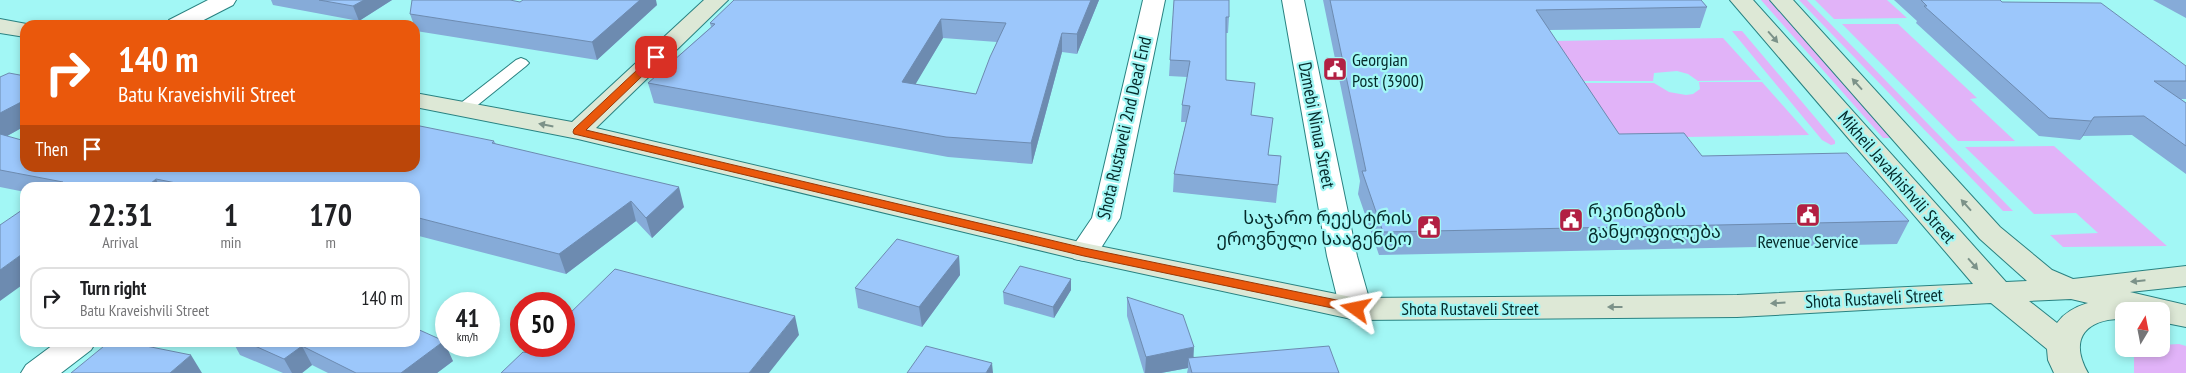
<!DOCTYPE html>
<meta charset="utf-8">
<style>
body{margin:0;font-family:"PT Sans Narrow","Noto Sans Georgian",sans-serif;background:#f2f2f2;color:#202124;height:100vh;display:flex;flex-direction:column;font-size:19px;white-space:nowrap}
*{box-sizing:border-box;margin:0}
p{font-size:16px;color:#757577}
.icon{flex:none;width:28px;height:28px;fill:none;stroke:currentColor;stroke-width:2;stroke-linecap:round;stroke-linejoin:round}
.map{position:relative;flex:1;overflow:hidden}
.drawer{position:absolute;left:20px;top:182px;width:400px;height:165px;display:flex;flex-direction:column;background:#fff;border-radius:15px;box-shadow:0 2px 8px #0003}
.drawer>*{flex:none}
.top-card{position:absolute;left:20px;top:20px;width:400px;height:152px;border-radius:15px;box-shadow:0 2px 8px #0003;background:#ea580c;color:#fff;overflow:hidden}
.needle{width:32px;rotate:10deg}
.tools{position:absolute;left:2115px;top:302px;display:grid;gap:10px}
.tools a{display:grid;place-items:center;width:55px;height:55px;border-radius:10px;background:#fff;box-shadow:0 2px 8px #0003;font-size:25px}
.speed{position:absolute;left:435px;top:292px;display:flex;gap:10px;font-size:25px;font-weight:700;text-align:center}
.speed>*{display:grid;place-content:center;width:65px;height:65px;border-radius:50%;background:#fff;box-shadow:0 2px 8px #0003;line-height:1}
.speed small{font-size:12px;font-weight:400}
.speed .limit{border:8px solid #d22;background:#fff;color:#111}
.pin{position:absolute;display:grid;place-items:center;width:42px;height:42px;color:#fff;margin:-21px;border-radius:10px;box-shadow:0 2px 8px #0006}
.me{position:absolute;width:55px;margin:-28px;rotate:282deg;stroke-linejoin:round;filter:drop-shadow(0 0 4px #0008)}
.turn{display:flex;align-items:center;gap:18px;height:105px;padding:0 15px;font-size:22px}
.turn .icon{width:65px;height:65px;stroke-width:2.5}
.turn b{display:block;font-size:35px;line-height:42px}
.then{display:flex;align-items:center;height:48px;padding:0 15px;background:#0003;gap:10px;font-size:19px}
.eta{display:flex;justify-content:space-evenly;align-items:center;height:85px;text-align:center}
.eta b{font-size:30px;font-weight:700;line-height:35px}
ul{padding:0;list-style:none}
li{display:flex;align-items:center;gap:15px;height:62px;margin:0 10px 8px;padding:0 5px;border:2px solid #e0e0e0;border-radius:15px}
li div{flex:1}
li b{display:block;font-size:19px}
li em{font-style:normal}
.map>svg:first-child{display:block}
.green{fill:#e1b3f8}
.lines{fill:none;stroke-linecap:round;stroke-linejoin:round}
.lane-casing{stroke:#298281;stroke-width:2}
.street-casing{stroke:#298281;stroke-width:2}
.secondary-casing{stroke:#298281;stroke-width:2}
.lane{fill:#fff;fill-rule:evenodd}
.street{fill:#fff;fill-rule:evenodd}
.secondary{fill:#dde8d6;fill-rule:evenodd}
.wall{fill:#86abd8;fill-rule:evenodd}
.shaded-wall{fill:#6d8bb0}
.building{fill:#9cc7fb;stroke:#6d8bb0;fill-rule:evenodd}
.oneway{fill:#7c9289}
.route{fill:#ea580c;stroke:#983908}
.labels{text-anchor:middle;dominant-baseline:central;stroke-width:4.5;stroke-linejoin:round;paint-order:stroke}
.poi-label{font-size:18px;fill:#052a2a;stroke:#a2f7f5;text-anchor:start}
.street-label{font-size:18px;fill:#052a2a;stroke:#a2f7f5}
</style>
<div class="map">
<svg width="2186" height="373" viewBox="0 0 2186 373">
<rect width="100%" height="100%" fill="#a2f7f5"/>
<path class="green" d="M 1761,0 L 1769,0 L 1893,138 L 1883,138 Z
M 1799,0 L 1807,0 L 2013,211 L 2003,211 Z
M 1815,0 L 1887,0 L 1907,18 L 1834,19 Z
M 1842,24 L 1898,24 L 1977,98 L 1970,99 L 2015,141 L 1958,141 Z
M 1732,31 L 1742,31 L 1835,141 L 1835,144 L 1831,145 L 1822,140 Z
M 1723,38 L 1761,80 L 1698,81 L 1688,74 L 1677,71 L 1654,73 L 1653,81 L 1582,81 L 1555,41 Z
M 1699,82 L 1762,82 L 1809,135 L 1622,138 L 1583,83 L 1654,83 L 1669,92 L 1686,95 L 1693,94 L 1700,89 Z
M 2054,146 L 2167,246 L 2063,247 L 2050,235 L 2098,233 L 2076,213 L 2034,214 L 1965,147 Z
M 2179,344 L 2186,346 L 2186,373 L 2134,373 L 2134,356 L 2145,349 L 2161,349 L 2161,345 Z"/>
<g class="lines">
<defs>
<path id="lane" d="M 521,58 L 526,60 L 529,63 L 526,66 L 469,112 L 457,112 L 455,109 L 457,106 L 516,60 Z"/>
<path id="street" d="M 208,0 L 236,0 L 233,5 L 194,25 L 166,25 L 169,20 Z
M 1143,0 L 1165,0 L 1120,218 L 1094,259 L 1084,261 L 1074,259 L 1069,252 L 1092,218 Z
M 1282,0 L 1304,0 L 1357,256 L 1372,309 L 1367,317 L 1356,320 L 1345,317 L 1340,309 L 1327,256 Z
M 57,342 L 96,342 L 91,350 L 61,373 L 21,373 L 26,365 Z"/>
<path id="secondary" d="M 704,0 L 728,0 L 596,128 L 1084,243 L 1356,298 L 1737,295 L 1973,284 L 1730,0 L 1753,0 L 2006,282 L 2027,281 L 1980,239 L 1770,0 L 1793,0 L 2000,227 L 2052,270 L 2073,279 L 2186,266 L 2186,286 L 2130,292 L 2186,305 L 2186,327 L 2161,322 L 2161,311 L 2124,311 L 2124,319 C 2087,318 2068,338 2088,373 L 2054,373 L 2048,360 L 2047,349 L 1991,303 L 1737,317 L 1356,320 L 1084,261 L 578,139 L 415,107 L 415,93 L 572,122 ZM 2071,299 L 2088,303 C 2075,307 2065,312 2057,323 L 2029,301 Z
M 0,19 L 32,25 L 25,25 L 25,37 L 0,33 Z"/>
</defs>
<use href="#lane" class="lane-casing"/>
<use href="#street" class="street-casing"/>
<use href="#secondary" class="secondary-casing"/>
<use href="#lane" class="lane"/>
<use href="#street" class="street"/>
<use href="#secondary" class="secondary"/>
</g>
<path class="wall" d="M 271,0 L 392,0 L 359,21 L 273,5 Z
M 734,0 L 1099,0 L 1077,54 L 1062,52 L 1032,164 L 948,157 L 654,103 L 648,83 L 711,27 L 710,23 ZM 943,38 L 997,42 L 976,94 L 915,84 Z
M 1174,0 L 1229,17 L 1228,33 L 1226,33 L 1226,80 L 1251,115 L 1271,135 L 1268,155 L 1281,156 L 1276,203 L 1173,192 L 1174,174 L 1186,122 L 1181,122 L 1182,105 L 1187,77 L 1169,76 Z
M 1323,0 L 1701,0 L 1707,7 L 1700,28 L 1549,30 L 1619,134 L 1702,156 L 1909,221 L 1897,244 L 1379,255 L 1358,194 L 1360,181 Z
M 1894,0 L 2000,0 L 2002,2 L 2186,66 L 2186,99 L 2181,99 L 2186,103 L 2186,174 L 2132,135 L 2083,136 L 2080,140 L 2039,136 L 1916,23 L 1917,21 Z
M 2153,0 L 2186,0 L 2186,18 Z
M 520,2 L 657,5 L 597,60 L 416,31 L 415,25 L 414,25 L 410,14 Z
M 25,76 L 25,126 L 7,136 L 25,168 L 494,141 L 496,144 L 684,207 L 652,238 L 636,221 L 566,274 L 415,235 L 415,188 L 25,188 L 25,192 L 0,187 L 0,77 Z
M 959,256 L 960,275 L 922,327 L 858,308 L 855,288 Z
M 1071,279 L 1071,290 L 1054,318 L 1004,304 L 1003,292 Z
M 1127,297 L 1194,357 L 1339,373 L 1187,373 L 1188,368 L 1161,373 L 1144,373 L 1127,316 Z
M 233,342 L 415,342 L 453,361 L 437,373 L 328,373 L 312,365 L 302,373 L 283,373 L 240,355 Z"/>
<path class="shaded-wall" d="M 364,0 L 392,0 L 359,21 L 353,6 Z
M 638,0 L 656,0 L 657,5 L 597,60 L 592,42 Z
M 1091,0 L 1099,0 L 1077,54 L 1077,34 Z
M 941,19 L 943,38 L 905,102 L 902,82 Z
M 1062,33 L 1062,52 L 1032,164 L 1031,143 Z
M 25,100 L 25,126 L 0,140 L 0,113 Z
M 2094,117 L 2083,136 L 2080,140 L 2091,121 Z
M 156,179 L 160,188 L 145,188 Z
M 679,187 L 684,207 L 652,238 L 646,218 Z
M 631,201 L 636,221 L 566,274 L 559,254 Z
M 25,252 L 25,283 L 0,301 L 0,270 Z
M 959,256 L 960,275 L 922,327 L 919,307 Z
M 1071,279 L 1071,290 L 1054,318 L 1053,307 Z
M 795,316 L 799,335 L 769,373 L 749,373 Z
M 444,341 L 453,361 L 437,373 L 401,373 Z
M 302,346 L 312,365 L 302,373 L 292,373 L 284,359 Z
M 1194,347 L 1193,367 L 1188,358 L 1188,368 L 1161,373 L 1145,373 L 1146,357 Z
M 191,355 L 202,373 L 170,373 Z
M 992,363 L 993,373 L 986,373 Z"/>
<path class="building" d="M 319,0 L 364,0 L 353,6 Z
M 412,0 L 510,0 L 520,2 L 523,0 L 640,0 L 592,42 L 410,14 Z
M 734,0 L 1091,0 L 1077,34 L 1062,33 L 1031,143 L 946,137 L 648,83 L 715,24 L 710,23 ZM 941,19 L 1006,23 L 990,57 L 976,94 L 902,82 Z
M 1174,0 L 1229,0 L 1229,17 L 1226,17 L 1226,80 L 1255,83 L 1251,115 L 1273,118 L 1268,155 L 1281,156 L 1278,185 L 1174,174 L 1190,106 L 1182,105 L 1190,61 L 1170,60 Z
M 1330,0 L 1701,0 L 1707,7 L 1536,10 L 1619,134 L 1684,133 L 1702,156 L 1847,153 L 1909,221 L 1383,232 L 1362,171 L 1366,171 Z
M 1921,0 L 2000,0 L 2002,2 L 2101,3 L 2186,66 L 2186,81 L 2154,81 L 2186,103 L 2186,146 L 2144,116 L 2094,117 L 2091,121 L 2049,118 L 1924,6 L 1927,6 Z
M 9,73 L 25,76 L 25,100 L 0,113 L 0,77 Z
M 415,125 L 494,141 L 492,143 L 679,187 L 646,218 L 631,201 L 559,254 L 415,217 L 415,188 L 201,188 L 156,179 L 145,188 L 55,188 L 63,182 L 0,170 L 0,134 L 25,141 L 25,168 L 415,168 Z
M 25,208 L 25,252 L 0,270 L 0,225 Z
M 897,239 L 959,256 L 919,307 L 855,288 Z
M 1020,266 L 1071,279 L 1053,307 L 1003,292 Z
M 615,269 L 795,316 L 749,373 L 501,373 L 523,352 L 529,353 L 536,346 L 564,346 L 564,319 Z
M 1127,297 L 1183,315 L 1194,347 L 1146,357 Z
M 415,328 L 444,341 L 401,373 L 356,373 L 302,346 L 284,359 L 246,342 L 415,342 Z
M 109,342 L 126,342 L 191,355 L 170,373 L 71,373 Z
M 926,346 L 992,363 L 986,373 L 907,373 Z
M 1329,346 L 1339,373 L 1192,373 L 1188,358 Z"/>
<defs><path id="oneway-solid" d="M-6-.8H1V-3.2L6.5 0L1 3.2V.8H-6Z" transform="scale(1.25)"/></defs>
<g class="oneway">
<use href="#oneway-solid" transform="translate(1773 37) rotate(49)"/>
<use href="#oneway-solid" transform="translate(1857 84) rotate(-132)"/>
<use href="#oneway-solid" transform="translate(546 125) rotate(-169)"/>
<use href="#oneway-solid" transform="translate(1966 205) rotate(-132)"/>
<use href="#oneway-solid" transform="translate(1973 264) rotate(49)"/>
<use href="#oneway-solid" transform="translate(2138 281) rotate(174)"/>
<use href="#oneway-solid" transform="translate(1778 303) rotate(177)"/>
<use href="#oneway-solid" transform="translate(1615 307) rotate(180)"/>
</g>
<path class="route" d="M 656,54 L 661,57 L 660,59 L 586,130 L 1084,248 L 1356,304 L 1362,309 L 1356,313 L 1084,256 L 574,134 L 573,132 L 574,129 L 653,55 Z"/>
<defs>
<symbol id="civic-square" viewBox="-11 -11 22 22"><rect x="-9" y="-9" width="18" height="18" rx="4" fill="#b22043" stroke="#a2f7f5"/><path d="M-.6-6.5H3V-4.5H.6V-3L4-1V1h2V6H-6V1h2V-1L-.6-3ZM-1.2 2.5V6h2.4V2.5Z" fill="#fff"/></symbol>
</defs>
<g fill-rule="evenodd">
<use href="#civic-square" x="1321" y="55" width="28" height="28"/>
<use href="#civic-square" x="1794" y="201" width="28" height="28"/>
<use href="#civic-square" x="1557" y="206" width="28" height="28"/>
<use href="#civic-square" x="1415" y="213" width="28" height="28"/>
</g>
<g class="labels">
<g class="poi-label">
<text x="1352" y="59">Georgian<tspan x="1352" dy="21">Post (3900)</tspan></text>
<text x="1588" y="210">რკინიგზის<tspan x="1588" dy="21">განყოფილება</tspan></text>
<text x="1412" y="217" text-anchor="end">საჯარო რეესტრის<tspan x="1412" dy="21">ეროვნული სააგენტო</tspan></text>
<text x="1808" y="241" text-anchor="middle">Revenue Service</text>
</g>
<g class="street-label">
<text transform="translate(1317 125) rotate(79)">Dzmebi Ninua Street</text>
<text transform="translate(1124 128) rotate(-77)">Shota Rustaveli 2nd Dead End</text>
<text transform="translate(1897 177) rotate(49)">Mikheil Javakhishvili Street</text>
<text transform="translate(1874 298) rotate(-3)">Shota Rustaveli Street</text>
<text x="1470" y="308">Shota Rustaveli Street</text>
</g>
</g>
</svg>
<div class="tools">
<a><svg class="needle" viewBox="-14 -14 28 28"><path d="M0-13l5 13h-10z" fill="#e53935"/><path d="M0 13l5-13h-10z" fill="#757577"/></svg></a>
</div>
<div class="speed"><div>41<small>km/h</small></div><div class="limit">50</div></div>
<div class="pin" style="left:656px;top:57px;background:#d93025"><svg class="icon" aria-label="arrive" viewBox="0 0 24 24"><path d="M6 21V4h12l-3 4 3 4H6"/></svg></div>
<svg class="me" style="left:1356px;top:309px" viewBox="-20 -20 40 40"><path d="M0-17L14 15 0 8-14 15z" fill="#ea580c" stroke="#fff" stroke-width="4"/></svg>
<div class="top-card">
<div class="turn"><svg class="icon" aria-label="right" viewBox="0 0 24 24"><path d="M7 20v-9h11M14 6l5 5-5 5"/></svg><div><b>140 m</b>Batu Kraveishvili Street</div></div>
<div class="then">Then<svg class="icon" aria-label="arrive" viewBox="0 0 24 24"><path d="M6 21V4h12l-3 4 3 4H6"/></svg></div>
</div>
<section class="drawer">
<div class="eta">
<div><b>22:31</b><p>Arrival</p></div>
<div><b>1</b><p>min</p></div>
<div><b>170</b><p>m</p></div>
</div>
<ul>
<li><svg class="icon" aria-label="right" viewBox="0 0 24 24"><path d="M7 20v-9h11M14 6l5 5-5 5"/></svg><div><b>Turn right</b><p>Batu Kraveishvili Street</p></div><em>140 m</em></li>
</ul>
</section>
</div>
